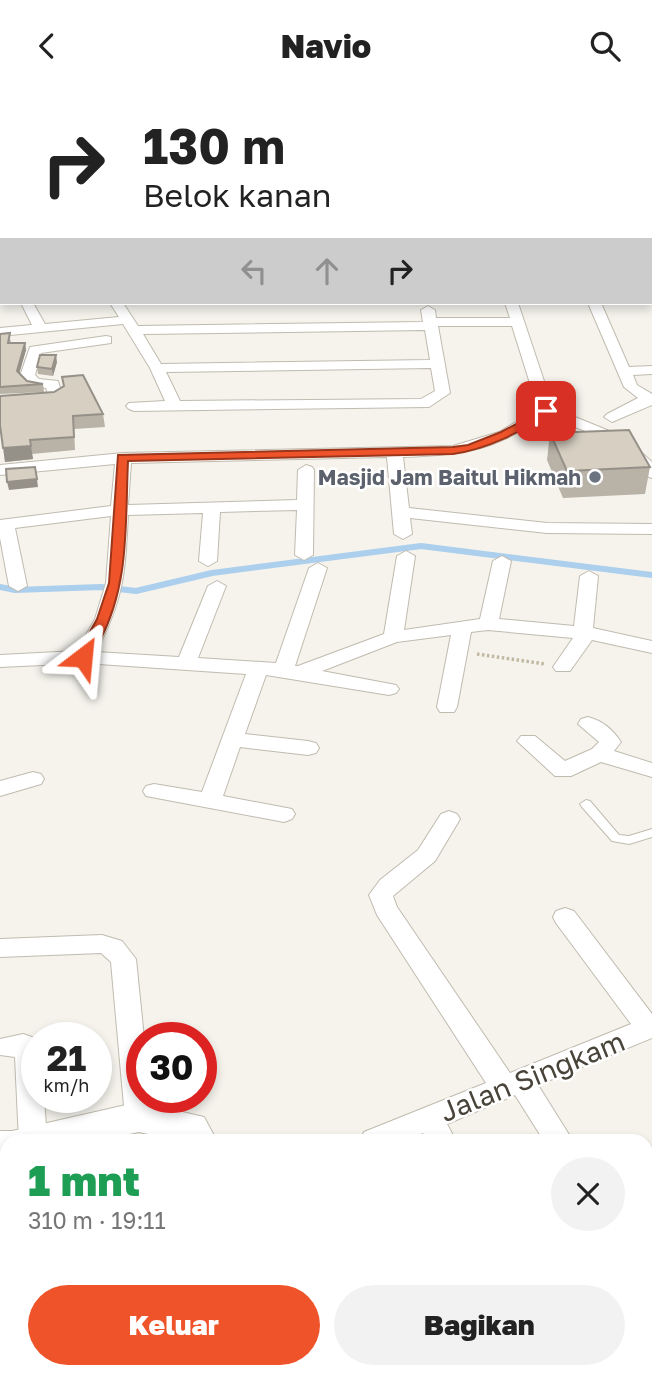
<!DOCTYPE html>
<html lang="id">
<meta charset="utf-8">
<style>
body{margin:0;font-family:"Golos Text",sans-serif;background:#f2f2f2;color:#222;height:100vh;display:flex;flex-direction:column;font-size:26px;white-space:nowrap}
*{box-sizing:border-box;margin:0}
p{font-size:23px;color:#767676}
.icon{flex:none;width:38px;height:38px;fill:none;stroke:currentColor;stroke-width:2;stroke-linecap:round;stroke-linejoin:round}
.map{position:relative;flex:1;overflow:hidden}
.panel{position:absolute;left:0px;top:1043px;width:653px;height:245px;display:flex;flex-direction:column;background:#fff;border-radius:21px 21px 0 0;box-shadow:0 4px 10px #0003}
.panel>*{flex:none}
.guide{position:absolute;left:0px;top:0px;width:653px;height:214px;box-shadow:0 4px 10px #0003;background:#fff;color:#222;overflow:hidden}
.speed{position:absolute;left:21px;top:931px;display:flex;gap:14px;font-size:35px;font-weight:700;text-align:center}
.speed>*{display:grid;place-content:center;width:91px;height:91px;border-radius:50%;background:#fff;box-shadow:0 4px 10px #0003;line-height:1}
.speed small{font-size:18px;font-weight:400}
.speed .limit{border:10px solid #d22;background:#fff;color:#111}
.pin{position:absolute;display:grid;place-items:center;width:60px;height:60px;color:#fff;margin:-30px;border-radius:14px;box-shadow:0 4px 10px #0006}
.me{position:absolute;width:77px;margin:-38px;rotate:29deg;stroke-linejoin:round;filter:drop-shadow(0 0 5px #0008)}
.turn{display:flex;align-items:center;gap:24px;height:147px;padding:0 28px;font-size:32px}
.turn .icon{width:91px;height:91px;stroke-width:2.5}
.turn b{display:block;font-size:49px;line-height:60px}
.lanes{display:flex;align-items:center;height:66px;padding:0 28px;background:#0003;justify-content:center;gap:35px;direction:ltr}
.lanes .off{opacity:.35}
.round{display:grid;place-items:center;flex:none;width:74px;height:74px;border-radius:37px;background:#f2f2f2}
.summary{display:flex;align-items:center;justify-content:space-between;height:119px;padding:0 28px}
h1{font-size:42px;font-weight:800;line-height:52px;color:#1e9e55}
.cta{display:flex;gap:14px;margin-top:auto;padding:14px 28px}
.cta a{flex:1;height:80px;border-radius:42px;background:#ee532a;color:#fff;font-size:28px;font-weight:800;line-height:80px;text-align:center}
.cta a+a{background:#f2f2f2;color:#222}
header{display:flex;justify-content:space-between;align-items:center;height:91px;padding:0 28px;background:#fff;font-size:32px;font-weight:800}
.map>svg:first-child{display:block}
.lines{fill:none;stroke-linecap:round;stroke-linejoin:round}
.stream{stroke:#accfed;stroke-width:6}
.service-casing{stroke:#c0bbaf;stroke-width:2}
.minor-casing{stroke:#c0bbaf;stroke-width:2}
.tertiary-casing{stroke:#c0bbaf;stroke-width:2}
.path{stroke:#c1b8a1;stroke-width:3.5;stroke-dasharray:2.5 2.5;stroke-linecap:butt}
.service{fill:#fff;fill-rule:evenodd}
.minor{fill:#fff;fill-rule:evenodd}
.tertiary{fill:#fff;fill-rule:evenodd}
.wall{fill:#b8b2a7}
.shaded-wall{fill:#969188}
.building{fill:#d6cfc2;stroke:#969188;stroke-width:2}
.route{fill:#ee532a;stroke:#9b361b;stroke-width:2}
.worship-dot{fill:#6b7280;stroke:#fff;stroke-width:2.5}
.labels{text-anchor:middle;dominant-baseline:central;stroke-width:5;stroke-linejoin:round;paint-order:stroke}
.far-worship-label{font-size:21px;font-weight:bold;fill:#5b616d;stroke:#fff;text-anchor:end}
.near-street-label{font-size:28px;fill:#49443a;stroke:#fff}
</style>
<header><svg class="icon" aria-label="back" viewBox="0 0 24 24"><path d="M15 5l-7 7 7 7"/></svg>Navio<svg class="icon" aria-label="search" viewBox="0 0 24 24"><circle cx="10" cy="10" r="6"/><path d="M15 15l6 6"/></svg></header>
<div class="map">
<svg width="652" height="1288" viewBox="0 0 652 1288">
<rect width="100%" height="100%" fill="#f5f3ec"/>
<g class="lines">
<path class="stream" d="M 0,496 L 15,499 L 101,496 L 136,500 L 212,482 L 421,455 L 652,484"/>
<defs>
<path id="service" d="M 322,0 L 327,0 L 328,2 L 323,2 Z
M 434,0 L 439,0 L 440,2 L 435,2 Z
M 651,18 L 652,18 L 652,20 L 651,20 Z
M 586,709 L 590,710 L 619,744 L 629,745 L 652,738 L 652,746 L 629,753 L 612,750 L 582,716 L 580,713 Z"/>
<path id="minor" d="M 54,0 L 66,0 L 52,2 Z
M 79,0 L 95,0 L 77,2 Z
M 133,0 L 147,0 L 149,2 L 134,2 Z
M 214,0 L 229,0 L 212,2 Z
M 0,41 L 2,41 L 0,48 Z
M 0,57 L 2,57 L 2,65 L 0,65 Z
M 0,113 L 2,113 L 2,119 L 0,119 Z
M 651,196 L 652,196 L 652,204 L 651,204 Z
M 21,212 L 33,212 L 45,233 L 119,226 L 110,212 L 123,212 L 138,235 L 423,231 L 421,219 L 428,215 L 435,219 L 436,227 L 510,227 L 505,212 L 518,212 L 553,317 L 624,346 L 652,371 L 652,387 L 646,385 C 621,350 586,340 547,326 C 490,359 469,364 403,366 L 409,417 L 547,432 L 652,433 L 652,443 L 547,442 L 410,427 L 412,443 L 403,448 L 394,443 L 387,366 L 131,372 L 128,414 L 297,409 L 298,379 L 306,374 L 312,376 L 314,379 L 313,464 L 304,469 L 295,464 L 297,419 L 220,421 L 217,470 L 208,475 L 199,470 L 203,422 L 128,424 C 125,483 124,507 96,561 L 179,566 L 208,495 L 217,490 L 226,495 L 198,567 L 276,572 L 309,477 L 318,472 L 327,477 L 295,575 L 298,575 L 384,543 L 397,465 L 406,460 L 415,465 L 404,539 L 480,528 L 493,470 L 502,465 L 511,470 L 499,528 L 574,535 L 580,485 L 589,480 L 598,485 L 593,537 L 652,550 L 652,562 L 592,549 L 570,580 L 556,580 L 553,576 L 573,547 L 488,539 L 471,541 L 457,616 L 454,621 L 440,621 L 437,616 L 451,544 L 397,551 L 322,580 L 396,594 L 399,598 L 396,602 L 389,604 L 266,584 L 245,643 L 308,650 L 316,652 L 319,657 L 316,662 L 308,664 L 240,656 L 223,705 L 292,718 L 295,723 L 292,728 L 284,731 L 146,705 L 143,700 L 146,695 L 154,693 L 202,701 L 246,583 L 84,572 L 0,576 L 0,564 L 77,560 L 95,528 L 106,492 L 111,425 L 15,437 L 27,495 L 18,500 L 9,495 L 0,447 L 0,429 L 111,415 L 115,373 L 0,384 L 0,374 L 123,362 L 453,355 L 499,341 L 538,318 L 512,235 L 438,235 L 450,302 L 429,316 L 134,320 L 129,318 L 126,315 L 129,312 L 165,310 L 150,277 L 123,233 L 0,245 L 0,237 L 32,234 ZM 425,239 L 430,269 L 161,273 L 143,243 ZM 431,277 L 435,300 L 421,308 L 180,310 L 166,281 Z
M 588,212 L 601,212 L 629,276 L 652,275 L 652,283 L 633,284 L 637,294 L 652,303 L 652,314 L 612,331 L 604,326 L 607,323 L 638,307 L 624,296 Z
M 106,245 L 111,246 L 111,252 L 41,262 L 35,284 L 39,288 L 58,290 L 63,307 L 61,310 L 0,316 L 0,306 L 48,303 L 46,297 L 30,295 L 20,285 L 30,256 Z
M 588,626 C 603,630 612,638 621,651 L 614,660 L 652,672 L 652,686 L 601,671 L 571,685 L 555,685 L 517,650 L 521,645 L 535,645 L 565,670 L 592,658 L 599,651 L 578,633 L 581,628 Z
M 33,681 L 41,683 L 44,688 L 41,693 L 0,705 L 0,690 Z
M 449,720 L 457,723 L 460,728 L 435,770 L 393,805 L 397,816 L 510,982 L 631,933 L 556,832 L 553,826 L 556,820 L 565,817 L 574,820 L 652,923 L 652,947 L 538,994 L 573,1050 L 544,1050 L 515,1004 L 447,1033 L 456,1050 L 427,1050 L 423,1042 L 405,1050 L 360,1050 L 364,1041 L 486,992 L 377,824 L 369,804 L 380,789 L 418,759 L 441,723 Z
M 102,844 L 122,850 L 136,868 L 144,947 L 142,947 L 142,1006 L 151,1006 L 153,1026 L 149,1034 L 139,1038 L 129,1034 L 125,1026 L 111,871 L 101,862 L 0,866 L 0,848 Z
M 23,943 L 32,946 L 37,952 L 37,1006 L 44,1006 L 47,1050 L 19,1050 L 15,966 L 0,964 L 0,948 Z
M 646,1167 L 652,1169 L 652,1206 L 646,1203 Z
M 0,1244 L 7,1245 L 7,1277 L 0,1276 Z
M 17,1281 L 51,1281 L 54,1288 L 20,1288 Z
M 555,1281 L 588,1281 L 591,1288 L 558,1288 Z"/>
<path id="tertiary" d="M 139,1011 L 204,1026 L 217,1050 L 181,1050 L 139,1041 L 96,1050 L 7,1050 L 7,1068 L 0,1070 L 0,1040 L 12,1040 Z
M 298,1281 L 338,1281 L 341,1288 L 301,1288 Z"/>
</defs>
<use href="#service" class="service-casing"/>
<use href="#minor" class="minor-casing"/>
<use href="#tertiary" class="tertiary-casing"/>
<path class="path" d="M 477,563 L 545,573"/>
<use href="#service" class="service"/>
<use href="#minor" class="minor"/>
<use href="#tertiary" class="tertiary"/>
</g>
<path class="wall" d="M 339,0 L 433,0 L 435,2 L 341,2 Z
M 0,243 L 11,249 L 10,252 L 25,252 L 26,259 L 19,282 L 27,290 L 43,293 L 44,301 L 0,303 Z
M 57,271 L 53,285 L 38,283 L 37,276 Z
M 0,305 L 103,323 L 105,336 L 74,338 L 75,359 L 32,363 L 33,368 L 5,371 Z
M 550,342 L 650,376 L 645,403 L 563,407 L 547,369 Z"/>
<path class="shaded-wall" d="M 25,252 L 26,259 L 18,287 L 17,280 Z
M 56,264 L 57,271 L 53,285 L 52,278 Z
M 31,355 L 33,368 L 5,371 L 3,357 Z
M 37,388 L 38,396 L 9,399 L 7,391 Z"/>
<path class="building" d="M 353,0 L 433,0 L 435,2 L 355,2 Z
M 10,242 L 8,252 L 25,252 L 17,280 L 27,290 L 43,293 L 0,296 L 0,243 Z
M 40,264 L 56,264 L 52,278 L 37,276 Z
M 83,284 L 103,323 L 73,325 L 74,346 L 30,349 L 31,355 L 3,357 L 0,334 L 0,305 L 54,301 L 64,295 L 62,286 Z
M 629,339 L 650,376 L 567,380 L 550,342 Z
M 35,376 L 37,388 L 7,391 L 6,378 Z"/>
<path class="route" d="M 546,317 L 550,318 L 550,323 C 519,341 489,358 453,363 L 128,370 C 125,433 130,494 99,551 C 95,559 93,569 83,571 L 76,566 L 97,528 L 109,492 L 118,364 L 453,356 L 468,354 L 501,341 Z"/>
<circle class="worship-dot" cx="595" cy="386" r="7"/>
<g class="labels">
<g class="far-worship-label">
<text x="581" y="386">Masjid Jam Baitul Hikmah</text>
</g>
<g class="near-street-label">
<text transform="translate(532 985) rotate(-22)">Jalan Singkam</text>
</g>
</g>
</svg>
<div class="speed"><div>21<small>km/h</small></div><div class="limit">30</div></div>
<div class="pin" style="left:546px;top:320px;background:#d93025"><svg class="icon" aria-label="arrive" viewBox="0 0 24 24"><path d="M6 21V4h12l-3 4 3 4H6"/></svg></div>
<svg class="me" style="left:83px;top:566px" viewBox="-20 -20 40 40"><path d="M0-17L14 15 0 8-14 15z" fill="#ee532a" stroke="#fff" stroke-width="4"/></svg>
<div class="guide">
<div class="turn"><svg class="icon" aria-label="right" viewBox="0 0 24 24"><path d="M7 20v-9h11M14 6l5 5-5 5"/></svg><div><b>130 m</b>Belok kanan</div></div>
<div class="lanes"><svg class="icon off" aria-label="left" viewBox="0 0 24 24"><path d="M17 20v-9H6M10 6l-5 5 5 5"/></svg><svg class="icon off" aria-label="ahead" viewBox="0 0 24 24"><path d="M12 20V5M6 11l6-6 6 6"/></svg><svg class="icon" aria-label="right" viewBox="0 0 24 24"><path d="M7 20v-9h11M14 6l5 5-5 5"/></svg></div>
</div>
<section class="panel">
<div class="summary"><div><h1>1 mnt</h1><p>310 m · 19:11</p></div><a class="round"><svg class="icon" aria-label="close" viewBox="0 0 24 24"><path d="M6 6l12 12M18 6L6 18"/></svg></a></div>
<div class="cta"><a>Keluar</a><a>Bagikan</a></div>
</section>
</div>
